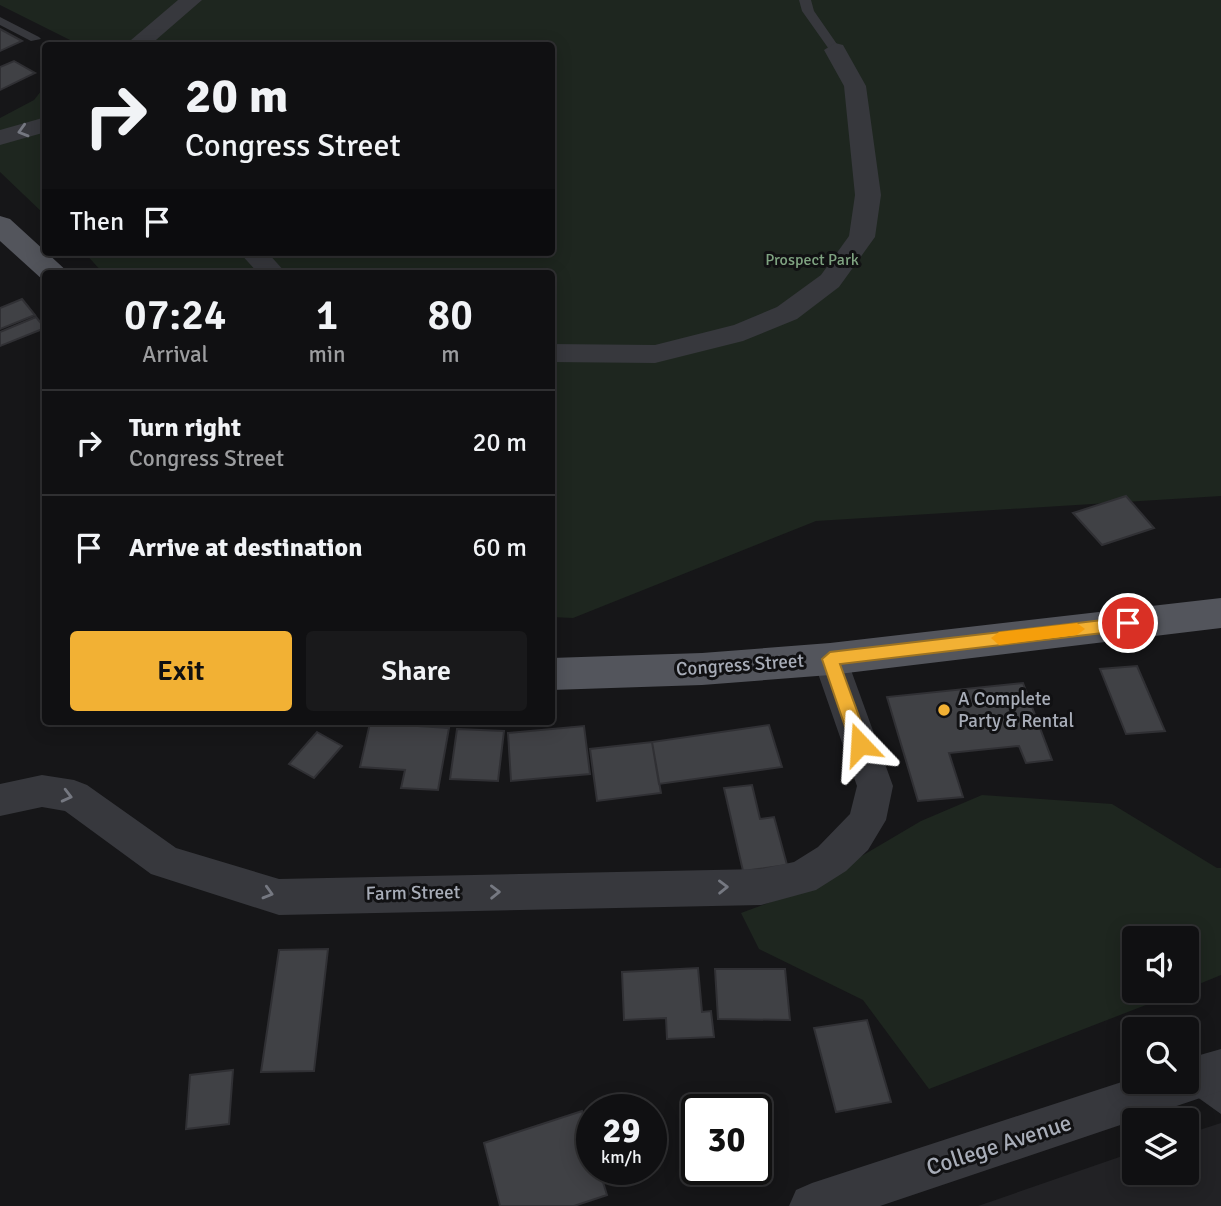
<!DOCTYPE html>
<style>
body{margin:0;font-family:Signika,sans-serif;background:#19191b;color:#f1f3f6;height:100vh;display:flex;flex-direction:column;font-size:26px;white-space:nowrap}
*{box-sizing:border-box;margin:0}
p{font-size:23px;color:#9c9d9f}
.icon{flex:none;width:38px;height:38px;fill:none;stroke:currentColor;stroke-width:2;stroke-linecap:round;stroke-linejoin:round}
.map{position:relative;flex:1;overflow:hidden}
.drawer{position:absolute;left:42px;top:270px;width:513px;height:455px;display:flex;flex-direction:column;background:#101012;border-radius:7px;box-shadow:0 4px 18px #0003,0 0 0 2px #303032}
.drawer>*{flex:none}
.top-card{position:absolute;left:42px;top:42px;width:513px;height:214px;border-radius:7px;box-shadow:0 4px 18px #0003,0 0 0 2px #303032;background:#101012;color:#f1f3f6;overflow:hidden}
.fabs{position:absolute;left:1122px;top:926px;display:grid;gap:14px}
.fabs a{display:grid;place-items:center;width:77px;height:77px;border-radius:7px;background:#101012;box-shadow:0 4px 18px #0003,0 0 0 2px #303032;font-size:35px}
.speed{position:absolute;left:576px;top:1094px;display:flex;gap:14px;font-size:35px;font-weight:700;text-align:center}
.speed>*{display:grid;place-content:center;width:91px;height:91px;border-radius:50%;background:#101012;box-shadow:0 4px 18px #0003,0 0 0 2px #303032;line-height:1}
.speed small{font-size:18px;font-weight:400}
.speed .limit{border:4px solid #111;border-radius:10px;background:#fff;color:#111}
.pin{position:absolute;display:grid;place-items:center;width:60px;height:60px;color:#fff;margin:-30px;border:4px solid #fff;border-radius:50%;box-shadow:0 2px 7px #0007}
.me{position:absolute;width:77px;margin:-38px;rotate:340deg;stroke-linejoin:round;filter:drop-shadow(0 0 5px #0008)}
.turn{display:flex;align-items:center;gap:24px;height:147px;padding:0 28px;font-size:32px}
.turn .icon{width:91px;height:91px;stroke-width:2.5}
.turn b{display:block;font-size:49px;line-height:60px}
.then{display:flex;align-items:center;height:66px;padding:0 28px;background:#0003;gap:14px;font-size:26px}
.eta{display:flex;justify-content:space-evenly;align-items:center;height:119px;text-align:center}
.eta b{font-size:42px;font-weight:600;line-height:49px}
.cta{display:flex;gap:14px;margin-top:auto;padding:14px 28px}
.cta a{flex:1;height:80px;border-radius:7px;background:#f2b134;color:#111;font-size:28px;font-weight:600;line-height:80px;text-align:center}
.cta a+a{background:#19191b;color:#f1f3f6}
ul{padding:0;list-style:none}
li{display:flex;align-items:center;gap:21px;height:105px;padding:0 28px;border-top:2px solid #303032}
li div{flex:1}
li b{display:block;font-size:26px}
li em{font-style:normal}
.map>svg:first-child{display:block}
.built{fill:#222225}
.green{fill:#1e261f}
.building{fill:#404145;stroke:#303034;stroke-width:2}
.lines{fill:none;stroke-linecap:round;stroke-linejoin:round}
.service{fill:#37383d;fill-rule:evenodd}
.minor{fill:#37383d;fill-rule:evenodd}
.primary{fill:#53555c;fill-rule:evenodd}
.oneway{stroke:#757881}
.route{fill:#f2b134;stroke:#9d7322;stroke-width:2}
.slow{fill:#f59e0b}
.poi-dot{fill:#f2b134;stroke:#111113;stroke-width:2.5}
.labels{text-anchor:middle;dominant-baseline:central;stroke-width:6;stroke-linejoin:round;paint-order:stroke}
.far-park-label{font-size:16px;fill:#7fa381;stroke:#111113}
.street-label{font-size:19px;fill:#a8adb8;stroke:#111113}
.poi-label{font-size:19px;fill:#a8adb8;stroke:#111113;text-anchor:start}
.near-street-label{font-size:23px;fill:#a8adb8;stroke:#111113}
</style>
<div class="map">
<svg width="1221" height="1206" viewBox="0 0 1221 1206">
<rect width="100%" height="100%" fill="#161618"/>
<path class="built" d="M 1221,1123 L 1221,1206 L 978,1206 L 1134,1152 L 1134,1172 L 1186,1172 L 1187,1134 Z"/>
<path class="green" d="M 0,0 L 1221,0 L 1221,496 L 816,521 L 573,618 L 551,617 L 551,273 L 103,273 L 84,252 L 551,252 L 551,46 L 80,45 L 0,5 Z
M 45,86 L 45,215 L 0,172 L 0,118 L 34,100 Z
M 982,795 L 1112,804 L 1217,868 L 1221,868 L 1221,975 L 1187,989 L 1186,938 L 1134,938 L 1134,990 L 1182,991 L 929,1089 L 863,1000 L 759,949 L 741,913 L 804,890 L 921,821 Z"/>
<path class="building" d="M 0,29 L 22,41 L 0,51 Z
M 14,61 L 35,73 L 0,90 L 0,67 Z
M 22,299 L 35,315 L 0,329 L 0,308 Z
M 36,317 L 45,328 L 0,346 L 0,332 Z
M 1126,496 L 1154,528 L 1102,545 L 1073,513 Z
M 1137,666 L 1165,731 L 1126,734 L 1100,669 Z
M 1023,683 L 1052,760 L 1026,763 L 1019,746 L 949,753 L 963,797 L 918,801 L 887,697 Z
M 370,723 L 449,728 L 438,790 L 401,788 L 405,770 L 360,767 Z
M 769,725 L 782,767 L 659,784 L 652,742 Z
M 584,726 L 590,774 L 511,781 L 508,733 Z
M 457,729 L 504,731 L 498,781 L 450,779 Z
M 317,732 L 342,746 L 314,778 L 289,764 Z
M 652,742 L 661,793 L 597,801 L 590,749 Z
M 752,785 L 760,819 L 774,817 L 787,865 L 743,871 L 724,788 Z
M 328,949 L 314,1071 L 261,1072 L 279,950 Z
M 698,968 L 702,1012 L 711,1011 L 714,1037 L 667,1039 L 666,1018 L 624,1020 L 622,972 Z
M 715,969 L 785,969 L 790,1020 L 718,1019 Z
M 867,1020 L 891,1102 L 836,1112 L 814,1028 Z
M 233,1070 L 229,1124 L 186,1129 L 190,1075 Z
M 582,1111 L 592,1143 L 592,1169 L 599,1169 L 607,1195 L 574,1206 L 500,1206 L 484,1143 Z"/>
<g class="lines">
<path class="service" d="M 799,0 L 811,0 L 814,11 L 841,50 L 839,52 L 831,52 L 802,11 Z
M 0,17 L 39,37 L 41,39 L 31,41 L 0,25 Z
M 1194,1070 L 1221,1088 L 1221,1114 L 1186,1089 L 1183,1082 L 1186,1082 L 1186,1073 Z"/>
<path class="minor" d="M 178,0 L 202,0 L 149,46 L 124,46 Z
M 835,43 L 843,45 L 866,86 L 881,195 L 875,237 L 839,287 L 797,319 L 743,341 L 655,363 L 551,362 L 551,344 L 655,345 L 734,325 L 777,307 L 821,275 L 849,236 L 855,195 L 844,86 L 824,50 Z
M 46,117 L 46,132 L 0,145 L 0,130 Z
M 239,252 L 267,252 L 286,273 L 258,273 Z
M 830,645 L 842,649 L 847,659 L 893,786 L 886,820 L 868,850 L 846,871 L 816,890 L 761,905 L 279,915 L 151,874 L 65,811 L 42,807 L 0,816 L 0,784 L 42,775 L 74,780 L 87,785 L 176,848 L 279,879 L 761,869 L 794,862 L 818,847 L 850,814 L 857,786 L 813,659 L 818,649 Z
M 1221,1049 L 1221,1091 L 880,1206 L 789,1206 L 796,1190 L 812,1183 L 1134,1078 L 1134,1082 L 1186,1082 L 1186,1059 Z"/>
<path class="primary" d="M 0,216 L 10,219 L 69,273 L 46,273 L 46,280 L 43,280 L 0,241 Z
M 1221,598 L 1221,628 L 830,675 L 702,685 L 551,690 L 551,658 L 702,653 L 830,643 Z"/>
</g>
<defs><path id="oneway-chevron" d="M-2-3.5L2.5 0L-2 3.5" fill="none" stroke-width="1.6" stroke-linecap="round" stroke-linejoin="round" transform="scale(1.75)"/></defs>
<g class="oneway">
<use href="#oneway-chevron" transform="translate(23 131) rotate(164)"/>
<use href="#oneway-chevron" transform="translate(67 796) rotate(14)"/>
<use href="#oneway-chevron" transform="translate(723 887) rotate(-1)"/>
<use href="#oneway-chevron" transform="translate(495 892) rotate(-1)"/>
<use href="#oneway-chevron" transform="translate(268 893) rotate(16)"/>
</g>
<path class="route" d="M 1128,617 L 1136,623 L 1128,630 L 840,664 L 869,744 L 860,752 L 851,744 L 822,659 L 830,652 Z"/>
<path class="slow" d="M 1077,623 L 1085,629 L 1077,635 L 999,645 L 991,638 L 999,632 Z"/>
<circle class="poi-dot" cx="944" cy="710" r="7"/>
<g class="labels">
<g class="far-park-label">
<text x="812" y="260">Prospect Park</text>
</g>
<g class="street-label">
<text transform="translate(740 665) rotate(-4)">Congress Street</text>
<text transform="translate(413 893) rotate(-1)">Farm Street</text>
</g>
<g class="poi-label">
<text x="958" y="699">A Complete<tspan x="958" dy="22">Party &amp; Rental</tspan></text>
</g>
<g class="near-street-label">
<text transform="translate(999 1145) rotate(-18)">College Avenue</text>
</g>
</g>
</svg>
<div class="fabs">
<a><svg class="icon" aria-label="sound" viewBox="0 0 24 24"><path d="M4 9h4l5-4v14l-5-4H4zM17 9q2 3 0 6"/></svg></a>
<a><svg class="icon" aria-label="search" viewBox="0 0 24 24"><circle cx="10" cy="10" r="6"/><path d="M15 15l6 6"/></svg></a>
<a><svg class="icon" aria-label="layers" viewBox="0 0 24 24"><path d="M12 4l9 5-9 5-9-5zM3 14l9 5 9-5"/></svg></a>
</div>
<div class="speed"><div>29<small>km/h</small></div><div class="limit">30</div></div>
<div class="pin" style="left:1128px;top:623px;background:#d93025"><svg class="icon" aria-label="arrive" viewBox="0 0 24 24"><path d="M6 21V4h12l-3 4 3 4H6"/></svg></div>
<svg class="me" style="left:860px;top:744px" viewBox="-20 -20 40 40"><path d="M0-17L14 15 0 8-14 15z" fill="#f2b134" stroke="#fff" stroke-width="4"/></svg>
<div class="top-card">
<div class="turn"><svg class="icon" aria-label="right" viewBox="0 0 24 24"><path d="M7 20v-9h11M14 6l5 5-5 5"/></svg><div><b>20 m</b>Congress Street</div></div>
<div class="then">Then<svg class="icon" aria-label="arrive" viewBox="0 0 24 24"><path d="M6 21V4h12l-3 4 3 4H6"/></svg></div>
</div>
<section class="drawer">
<div class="eta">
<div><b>07:24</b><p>Arrival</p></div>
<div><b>1</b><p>min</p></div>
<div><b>80</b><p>m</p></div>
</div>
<ul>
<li><svg class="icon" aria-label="right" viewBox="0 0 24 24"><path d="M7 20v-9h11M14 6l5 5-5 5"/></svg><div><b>Turn right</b><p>Congress Street</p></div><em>20 m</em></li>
<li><svg class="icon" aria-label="arrive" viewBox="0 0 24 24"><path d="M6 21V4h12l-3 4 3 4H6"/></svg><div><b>Arrive at destination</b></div><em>60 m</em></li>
</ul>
<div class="cta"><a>Exit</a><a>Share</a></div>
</section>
</div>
